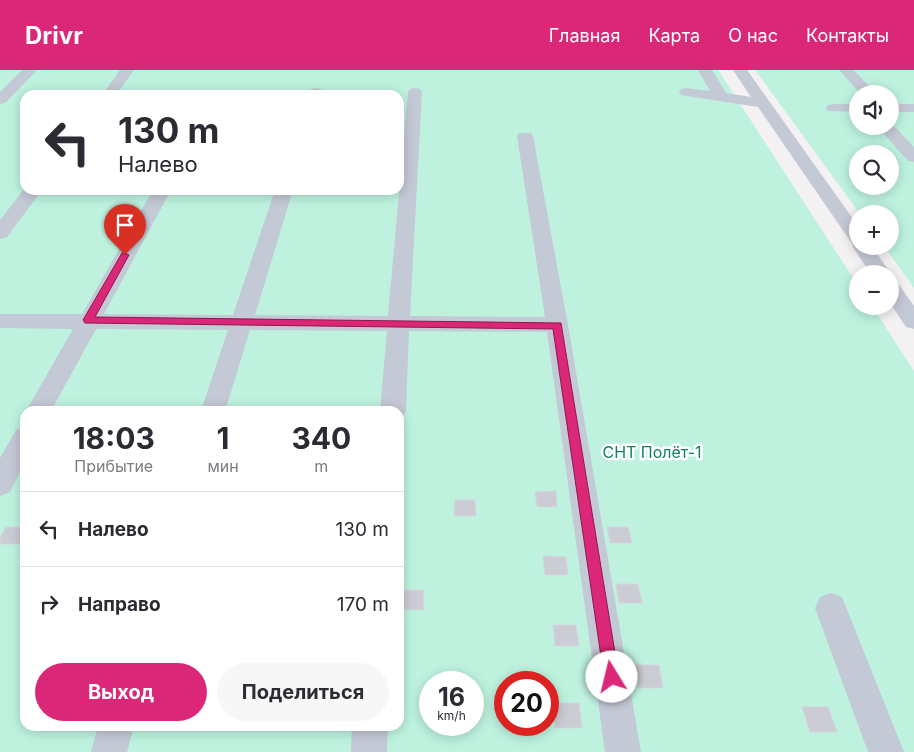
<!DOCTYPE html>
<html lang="ru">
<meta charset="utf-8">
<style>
body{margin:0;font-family:Inter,sans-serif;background:#f7f7f7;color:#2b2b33;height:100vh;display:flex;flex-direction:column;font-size:19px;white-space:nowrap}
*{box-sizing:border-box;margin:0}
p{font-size:16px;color:#7c7c81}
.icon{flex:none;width:28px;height:28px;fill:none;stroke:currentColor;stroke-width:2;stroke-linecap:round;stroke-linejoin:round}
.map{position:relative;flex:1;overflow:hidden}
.details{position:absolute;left:20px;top:336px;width:384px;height:325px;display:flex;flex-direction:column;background:#fff;border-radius:15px;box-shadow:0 2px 12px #0003}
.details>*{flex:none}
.top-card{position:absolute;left:20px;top:20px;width:384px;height:105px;border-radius:15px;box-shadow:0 2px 12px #0003;background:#fff;color:#2b2b33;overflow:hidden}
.tools{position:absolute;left:849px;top:15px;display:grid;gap:10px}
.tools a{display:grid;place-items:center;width:50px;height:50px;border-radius:50%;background:#fff;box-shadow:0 2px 12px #0003;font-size:25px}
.speed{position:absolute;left:419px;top:601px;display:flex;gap:10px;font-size:25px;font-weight:700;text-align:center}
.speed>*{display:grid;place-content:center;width:65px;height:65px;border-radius:50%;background:#fff;box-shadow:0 2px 12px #0003;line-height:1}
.speed small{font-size:12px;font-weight:400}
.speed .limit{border:8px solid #d22;background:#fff;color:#111}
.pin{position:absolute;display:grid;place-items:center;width:42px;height:42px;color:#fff;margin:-51px -21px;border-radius:50% 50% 50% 0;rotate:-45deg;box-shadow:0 0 5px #0007}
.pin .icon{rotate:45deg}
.me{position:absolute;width:55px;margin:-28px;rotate:351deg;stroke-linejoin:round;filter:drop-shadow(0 0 4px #0008)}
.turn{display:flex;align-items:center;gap:18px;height:105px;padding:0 15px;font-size:22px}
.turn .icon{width:65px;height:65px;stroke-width:2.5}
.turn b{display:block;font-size:35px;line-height:42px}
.eta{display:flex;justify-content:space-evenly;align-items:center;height:85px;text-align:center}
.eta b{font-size:30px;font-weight:700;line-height:35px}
.button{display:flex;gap:10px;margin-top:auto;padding:10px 15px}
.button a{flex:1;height:58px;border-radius:30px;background:#db2777;color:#fff;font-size:20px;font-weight:700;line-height:58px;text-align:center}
.button a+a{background:#f7f7f7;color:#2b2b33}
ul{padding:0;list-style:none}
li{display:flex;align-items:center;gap:15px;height:75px;padding:0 15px;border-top:1px solid #e1e1e2}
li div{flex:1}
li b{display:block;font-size:19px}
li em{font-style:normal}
header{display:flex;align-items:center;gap:30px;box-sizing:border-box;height:70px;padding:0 25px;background:#db2777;color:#fff}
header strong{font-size:24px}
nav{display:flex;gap:28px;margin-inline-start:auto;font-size:18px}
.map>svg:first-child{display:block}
.green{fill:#bef2df;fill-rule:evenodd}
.building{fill:#cbccd4;stroke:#d5d5dd}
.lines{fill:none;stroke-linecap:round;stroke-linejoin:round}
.minor{fill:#c4c9d6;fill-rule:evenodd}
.route{fill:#db2777;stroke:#8e194d}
.labels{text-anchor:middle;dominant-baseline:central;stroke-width:5;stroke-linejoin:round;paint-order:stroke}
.park-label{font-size:16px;fill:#128265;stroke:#fff}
</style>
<header>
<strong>Drivr</strong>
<nav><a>Главная</a><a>Карта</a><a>О нас</a><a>Контакты</a></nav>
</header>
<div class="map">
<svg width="914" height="682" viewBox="0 0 914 682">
<rect width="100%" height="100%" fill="#f3f1f1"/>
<path class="green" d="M 0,0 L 718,0 L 857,214 L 858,236 L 872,236 L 914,301 L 914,682 L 0,682 ZM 25,25 L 399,25 L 399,120 L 25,120 ZM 25,341 L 399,341 L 399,656 L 25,656 ZM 430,612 L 472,612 L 472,655 L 430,655 ZM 505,612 L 548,612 L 548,655 L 505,655 Z
M 755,0 L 914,0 L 914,45 L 906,45 L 914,45 L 914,218 L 884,176 L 890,176 L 890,144 L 860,144 ZM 858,24 L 890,24 L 890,56 L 858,56 ZM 858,84 L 890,84 L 890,116 L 858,116 Z"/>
<path class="building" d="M 556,421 L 557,437 L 537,437 L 535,422 Z
M 455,430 L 475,430 L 476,446 L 454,446 Z
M 6,457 L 25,457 L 25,474 L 0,474 L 0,468 Z
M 607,457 L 628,457 L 632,473 L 610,473 Z
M 543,486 L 566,487 L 568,505 L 545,505 Z
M 616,514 L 638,514 L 642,533 L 619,533 Z
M 401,520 L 424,520 L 423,540 L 400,539 Z
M 553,555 L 576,555 L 579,576 L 555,576 Z
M 634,595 L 659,595 L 663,618 L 638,618 Z
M 553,633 L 579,633 L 582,658 L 555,658 Z
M 802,637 L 828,637 L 837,662 L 810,662 Z"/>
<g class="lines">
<path class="minor" d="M 22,0 L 37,0 L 5,33 L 0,34 L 0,22 Z
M 120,0 L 134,0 L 116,25 L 102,25 Z
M 698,0 L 712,0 L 726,23 L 751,27 L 733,0 L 747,0 L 858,156 L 858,176 L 872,176 L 891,204 L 890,206 L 890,204 L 871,204 L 852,176 L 853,175 L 758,37 L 681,25 L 679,22 L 681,19 L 686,18 L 710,21 Z
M 839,0 L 854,0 L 876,24 L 861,24 Z
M 316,18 L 321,19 L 323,22 L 322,25 L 308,25 L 311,19 Z
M 415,18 L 420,19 L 422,22 L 410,246 L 545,247 L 517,66 L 519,63 L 531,63 L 533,66 L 568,255 L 641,682 L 605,682 L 547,262 L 409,261 L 406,341 L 402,348 L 399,349 L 399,341 L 380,341 L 387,261 L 250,260 L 225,341 L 201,341 L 228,260 L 96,259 L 51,341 L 26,341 L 73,259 L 0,258 L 0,244 L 82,244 L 153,120 L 171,120 L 104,244 L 233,245 L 275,120 L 293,120 L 255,245 L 388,246 L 408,22 L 410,19 Z
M 833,34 L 858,34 L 858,42 L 828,41 L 826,38 L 828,35 Z
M 890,34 L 914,34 L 914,42 L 890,42 Z
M 891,53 L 914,77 L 914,92 L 908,91 L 877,56 L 890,56 Z
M 25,118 L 25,120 L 42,120 L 7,167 L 0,169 L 0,150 Z
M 890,210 L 897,212 L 914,236 L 914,259 L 906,257 L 890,233 Z
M 25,357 L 25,392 L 10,422 L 0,426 L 0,388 L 16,360 Z
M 831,523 L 842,527 L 904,682 L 868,682 L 815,538 L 820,527 Z
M 98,656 L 134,656 L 127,682 L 91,682 Z
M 352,656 L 388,656 L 387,682 L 351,682 Z"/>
</g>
<path class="route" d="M 122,183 L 125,183 L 129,185 L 95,247 L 561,253 L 619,607 L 617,612 L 612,614 L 606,612 L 604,607 L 553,259 L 85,253 L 83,250 Z"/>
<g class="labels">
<g class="park-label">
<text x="652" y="382">СНТ Полёт-1</text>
</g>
</g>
</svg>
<div class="tools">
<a><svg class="icon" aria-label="sound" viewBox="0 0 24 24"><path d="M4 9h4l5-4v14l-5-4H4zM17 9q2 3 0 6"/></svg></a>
<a><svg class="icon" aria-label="search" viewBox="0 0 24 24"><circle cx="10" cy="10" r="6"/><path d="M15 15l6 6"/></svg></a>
<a>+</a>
<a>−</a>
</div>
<div class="speed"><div>16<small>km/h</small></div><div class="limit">20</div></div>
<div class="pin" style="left:125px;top:185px;background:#d93025"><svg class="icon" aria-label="arrive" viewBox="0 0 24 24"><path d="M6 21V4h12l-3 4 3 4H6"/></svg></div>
<svg class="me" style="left:612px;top:607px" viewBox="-20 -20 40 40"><circle r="19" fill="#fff"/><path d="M0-13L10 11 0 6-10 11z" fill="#db2777"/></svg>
<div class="top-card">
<div class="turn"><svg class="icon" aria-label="left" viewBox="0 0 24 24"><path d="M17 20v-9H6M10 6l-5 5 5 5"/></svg><div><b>130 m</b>Налево</div></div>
</div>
<section class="details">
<div class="eta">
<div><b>18:03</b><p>Прибытие</p></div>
<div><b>1</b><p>мин</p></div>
<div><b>340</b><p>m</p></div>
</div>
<ul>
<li><svg class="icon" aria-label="left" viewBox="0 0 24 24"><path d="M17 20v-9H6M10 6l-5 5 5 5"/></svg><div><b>Налево</b></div><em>130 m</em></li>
<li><svg class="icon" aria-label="right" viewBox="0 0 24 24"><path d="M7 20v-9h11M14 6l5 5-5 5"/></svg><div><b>Направо</b></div><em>170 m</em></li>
</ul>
<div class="button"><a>Выход</a><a>Поделиться</a></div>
</section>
</div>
